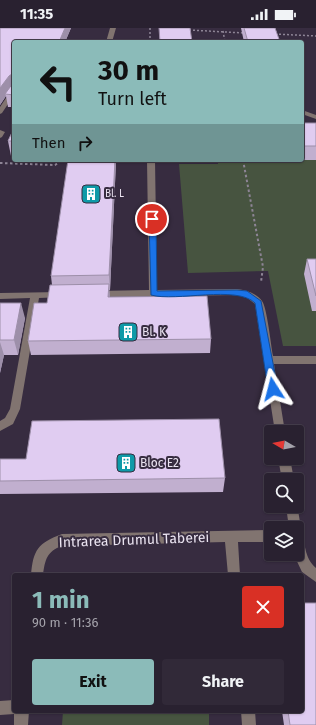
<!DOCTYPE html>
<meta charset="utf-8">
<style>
body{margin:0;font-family:"Fira Sans",sans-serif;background:#312938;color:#f1f3f6;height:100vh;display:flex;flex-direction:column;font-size:15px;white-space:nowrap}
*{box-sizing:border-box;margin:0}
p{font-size:13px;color:#a5a3ab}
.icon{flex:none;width:22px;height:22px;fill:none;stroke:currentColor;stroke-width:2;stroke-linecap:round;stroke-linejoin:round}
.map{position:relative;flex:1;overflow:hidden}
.panel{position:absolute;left:12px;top:545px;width:292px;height:140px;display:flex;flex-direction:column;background:#292130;border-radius:4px;box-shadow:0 1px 3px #0004,0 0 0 1px #453e4c}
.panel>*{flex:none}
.guide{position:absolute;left:12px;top:12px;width:292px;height:122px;border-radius:4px;box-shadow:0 1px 3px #0004,0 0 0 1px #453e4c;background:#8bbbb9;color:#111;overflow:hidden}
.needle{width:26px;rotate:279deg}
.buttons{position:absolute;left:264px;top:397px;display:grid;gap:8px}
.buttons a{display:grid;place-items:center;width:40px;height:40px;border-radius:4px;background:#292130;box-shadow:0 1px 3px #0004,0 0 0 1px #453e4c;font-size:20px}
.pin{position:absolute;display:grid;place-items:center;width:34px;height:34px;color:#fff;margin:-17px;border:2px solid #fff;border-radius:50%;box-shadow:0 1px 4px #0007}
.me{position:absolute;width:44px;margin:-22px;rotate:351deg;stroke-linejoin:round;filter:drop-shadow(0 0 3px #0008)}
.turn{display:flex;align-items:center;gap:14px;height:84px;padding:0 20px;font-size:18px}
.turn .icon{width:52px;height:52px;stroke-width:2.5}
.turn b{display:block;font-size:28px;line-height:34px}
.then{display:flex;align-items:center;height:38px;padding:0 20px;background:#0003;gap:8px;font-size:15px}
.round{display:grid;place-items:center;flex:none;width:42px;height:42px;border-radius:4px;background:#312938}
.overview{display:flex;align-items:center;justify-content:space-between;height:68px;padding:0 20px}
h1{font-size:24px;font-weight:700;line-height:30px;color:#8bbbb9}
.button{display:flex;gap:8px;margin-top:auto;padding:8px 20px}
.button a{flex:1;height:46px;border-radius:4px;background:#8bbbb9;color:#111;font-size:16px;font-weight:700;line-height:46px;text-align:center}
.button a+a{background:#312938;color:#f1f3f6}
.status{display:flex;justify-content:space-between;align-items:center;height:28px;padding:0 20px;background:#292130;direction:ltr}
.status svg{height:11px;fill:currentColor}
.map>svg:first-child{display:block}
.green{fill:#475440}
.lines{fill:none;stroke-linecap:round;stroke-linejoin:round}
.path-far1{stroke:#8e8596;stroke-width:1.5;stroke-dasharray:2 2;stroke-linecap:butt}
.path{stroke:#8e8596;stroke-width:2;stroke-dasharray:2.5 2.5;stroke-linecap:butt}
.minor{fill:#817470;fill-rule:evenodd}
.wall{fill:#c1afcf}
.shaded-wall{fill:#9d8fa9}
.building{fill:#e0ccf1;stroke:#9d8fa9}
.route{fill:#1a73e8;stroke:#114b97}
.labels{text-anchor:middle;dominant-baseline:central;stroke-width:4;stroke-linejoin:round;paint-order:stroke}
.far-poi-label{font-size:10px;fill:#eae3f0;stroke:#372c40;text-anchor:start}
.poi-label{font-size:12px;fill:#eae3f0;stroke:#372c40;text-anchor:start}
.near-street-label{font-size:14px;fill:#eae3f0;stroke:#372c40}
</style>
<div class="status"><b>11:35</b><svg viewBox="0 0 49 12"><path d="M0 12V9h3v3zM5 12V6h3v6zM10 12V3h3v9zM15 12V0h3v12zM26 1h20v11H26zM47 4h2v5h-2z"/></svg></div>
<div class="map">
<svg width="316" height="697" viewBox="0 0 316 697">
<rect width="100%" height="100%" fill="#372c40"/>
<path class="green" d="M 218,132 L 316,132 L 316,246 L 312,283 L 316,283 L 316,318 L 283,318 L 268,243 L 188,245 L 179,136 L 218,136 Z
M 63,683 L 209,683 L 209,697 L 62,697 Z"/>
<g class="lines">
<path class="path-far1" d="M 150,0 L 150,14
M 189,2 L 244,5
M 223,3 L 225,14
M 275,6 L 316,8"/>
<path class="path" d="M 243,132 L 263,239 L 261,254
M 0,135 L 55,137 L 62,132"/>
<path class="minor" d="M 110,0 L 116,0 L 112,14 L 106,14 Z
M 14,60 L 14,67 L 2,85 L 0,86 L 0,79 L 12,61 Z
M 302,82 L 316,87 L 316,91 L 302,86 Z
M 0,102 L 5,104 L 2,109 L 0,110 Z
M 147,132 L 155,132 L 157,262 L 237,261 C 246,262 256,265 262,273 C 267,279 271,318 273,328 L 316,328 L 316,336 L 274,336 L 285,404 L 275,404 L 255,276 L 246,269 L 237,267 L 97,269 L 93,266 L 97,263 L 149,262 Z
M 61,264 L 65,267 L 64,269 L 39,270 L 20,381 L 13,396 L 0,403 L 0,393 L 5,390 L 10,381 L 30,270 L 0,271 L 0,265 Z
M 278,430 L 290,430 L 294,452 L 282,452 Z
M 297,476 L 301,500 L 298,505 L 301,506 C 307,520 304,529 316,540 L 316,554 L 302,544 L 294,527 L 297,526 L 297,500 L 289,500 L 286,478 L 297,478 Z
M 271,502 L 271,514 L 238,514 L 240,547 L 228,547 L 225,514 L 62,518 C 47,523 45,532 43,547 L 31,547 C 33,522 38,515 62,506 Z
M 14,672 L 14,683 L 29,683 L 28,697 L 14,697 L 14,686 L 0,687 L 0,673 Z
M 241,683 L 255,683 L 256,697 L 242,697 Z"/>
</g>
<path class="wall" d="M 0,0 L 71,0 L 65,14 L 14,14 L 14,79 L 8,79 L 6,68 L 0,77 Z
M 241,0 L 275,0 L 280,14 L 244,14 Z
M 302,95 L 316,95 L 316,132 L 273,132 L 302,132 Z
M 14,100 L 14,128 L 11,128 L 8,113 Z
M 116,134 L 110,262 L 109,262 L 110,269 L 211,311 L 210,325 L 31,327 L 28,313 L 47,275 L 52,257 L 51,248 Z
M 307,231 L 316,231 L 316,283 L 312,283 L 304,246 Z
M 0,275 L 25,290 L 18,327 L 4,327 L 0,345 Z
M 0,431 L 225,450 L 223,464 L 0,466 Z
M 282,683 L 302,683 L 316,697 L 284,697 Z"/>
<path class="shaded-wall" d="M 65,0 L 71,0 L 65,14 L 59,14 Z
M 12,46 L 14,57 L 5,66 L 6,68 L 0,77 L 0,60 L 9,48 Z
M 115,132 L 116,132 L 116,134 L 110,262 L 109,247 Z
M 109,256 L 110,270 L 108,269 Z
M 21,275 L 25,290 L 18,327 L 14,312 Z
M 0,314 L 4,327 L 0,345 Z"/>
<path class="building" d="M 0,0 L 65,0 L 59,14 L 14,14 L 14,67 L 5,66 L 13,55 L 12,46 L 9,48 L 0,60 Z
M 159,0 L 190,0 L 192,14 L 160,14 Z
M 244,0 L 275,0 L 280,14 L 248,14 Z
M 302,95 L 316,95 L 316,118 L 302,118 Z
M 14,100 L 14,113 L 8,113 Z
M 68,132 L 115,132 L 109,247 L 51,248 Z
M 307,231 L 316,231 L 316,268 Z
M 109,256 L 108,269 L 207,268 L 211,311 L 28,313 L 34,275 L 47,275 L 50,257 Z
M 0,275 L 21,275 L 14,312 L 0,312 Z
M 219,391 L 225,450 L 0,453 L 0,431 L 26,431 L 32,393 Z
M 302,575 L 316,575 L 316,697 L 290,697 L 288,683 L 302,683 Z"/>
<path class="route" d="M 152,189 L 156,191 L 157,263 L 237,262 L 247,263 L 261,273 L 278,361 L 276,363 L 270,363 L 268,361 L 255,275 C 237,257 176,274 151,267 L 149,191 Z"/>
<defs>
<symbol id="building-square" viewBox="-11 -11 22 22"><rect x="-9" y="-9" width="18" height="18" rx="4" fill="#0f9aa8" stroke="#372c40"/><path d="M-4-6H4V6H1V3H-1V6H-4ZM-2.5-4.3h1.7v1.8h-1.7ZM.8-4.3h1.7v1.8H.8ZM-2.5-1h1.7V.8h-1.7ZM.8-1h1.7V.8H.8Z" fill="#fff"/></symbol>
</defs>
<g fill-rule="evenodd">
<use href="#building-square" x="80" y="155" width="22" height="22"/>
<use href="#building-square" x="117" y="293" width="22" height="22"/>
<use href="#building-square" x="115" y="424" width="22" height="22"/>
</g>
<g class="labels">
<g class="far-poi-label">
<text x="105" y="166">Bl. L</text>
</g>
<g class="poi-label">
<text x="142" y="304">Bl. K</text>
<text x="140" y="435">Bloc E2</text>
</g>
<g class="near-street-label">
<text transform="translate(134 512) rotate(-2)">Intrarea Drumul Taberei</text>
</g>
</g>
</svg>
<div class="buttons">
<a><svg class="needle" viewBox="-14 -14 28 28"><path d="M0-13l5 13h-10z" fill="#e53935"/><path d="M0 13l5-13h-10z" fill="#a5a3ab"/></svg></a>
<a><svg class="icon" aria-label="search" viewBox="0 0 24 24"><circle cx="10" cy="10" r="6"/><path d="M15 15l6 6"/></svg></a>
<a><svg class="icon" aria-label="layers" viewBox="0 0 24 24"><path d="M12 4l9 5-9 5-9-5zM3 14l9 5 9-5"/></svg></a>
</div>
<div class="pin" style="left:152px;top:191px;background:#d93025"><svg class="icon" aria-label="arrive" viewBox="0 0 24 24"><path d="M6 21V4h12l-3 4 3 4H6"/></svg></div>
<svg class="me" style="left:273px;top:361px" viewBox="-20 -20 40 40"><path d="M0-17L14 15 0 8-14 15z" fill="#1a73e8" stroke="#fff" stroke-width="4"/></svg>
<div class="guide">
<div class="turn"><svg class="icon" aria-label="left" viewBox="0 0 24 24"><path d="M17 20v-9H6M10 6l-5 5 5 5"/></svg><div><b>30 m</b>Turn left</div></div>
<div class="then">Then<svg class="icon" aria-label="right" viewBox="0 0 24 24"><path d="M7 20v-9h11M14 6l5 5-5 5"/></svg></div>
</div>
<section class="panel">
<div class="overview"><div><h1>1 min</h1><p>90 m · 11:36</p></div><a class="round" style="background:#d93025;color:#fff"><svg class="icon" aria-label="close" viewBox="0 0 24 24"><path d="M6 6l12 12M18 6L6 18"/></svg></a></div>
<div class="button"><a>Exit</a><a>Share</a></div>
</section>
</div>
